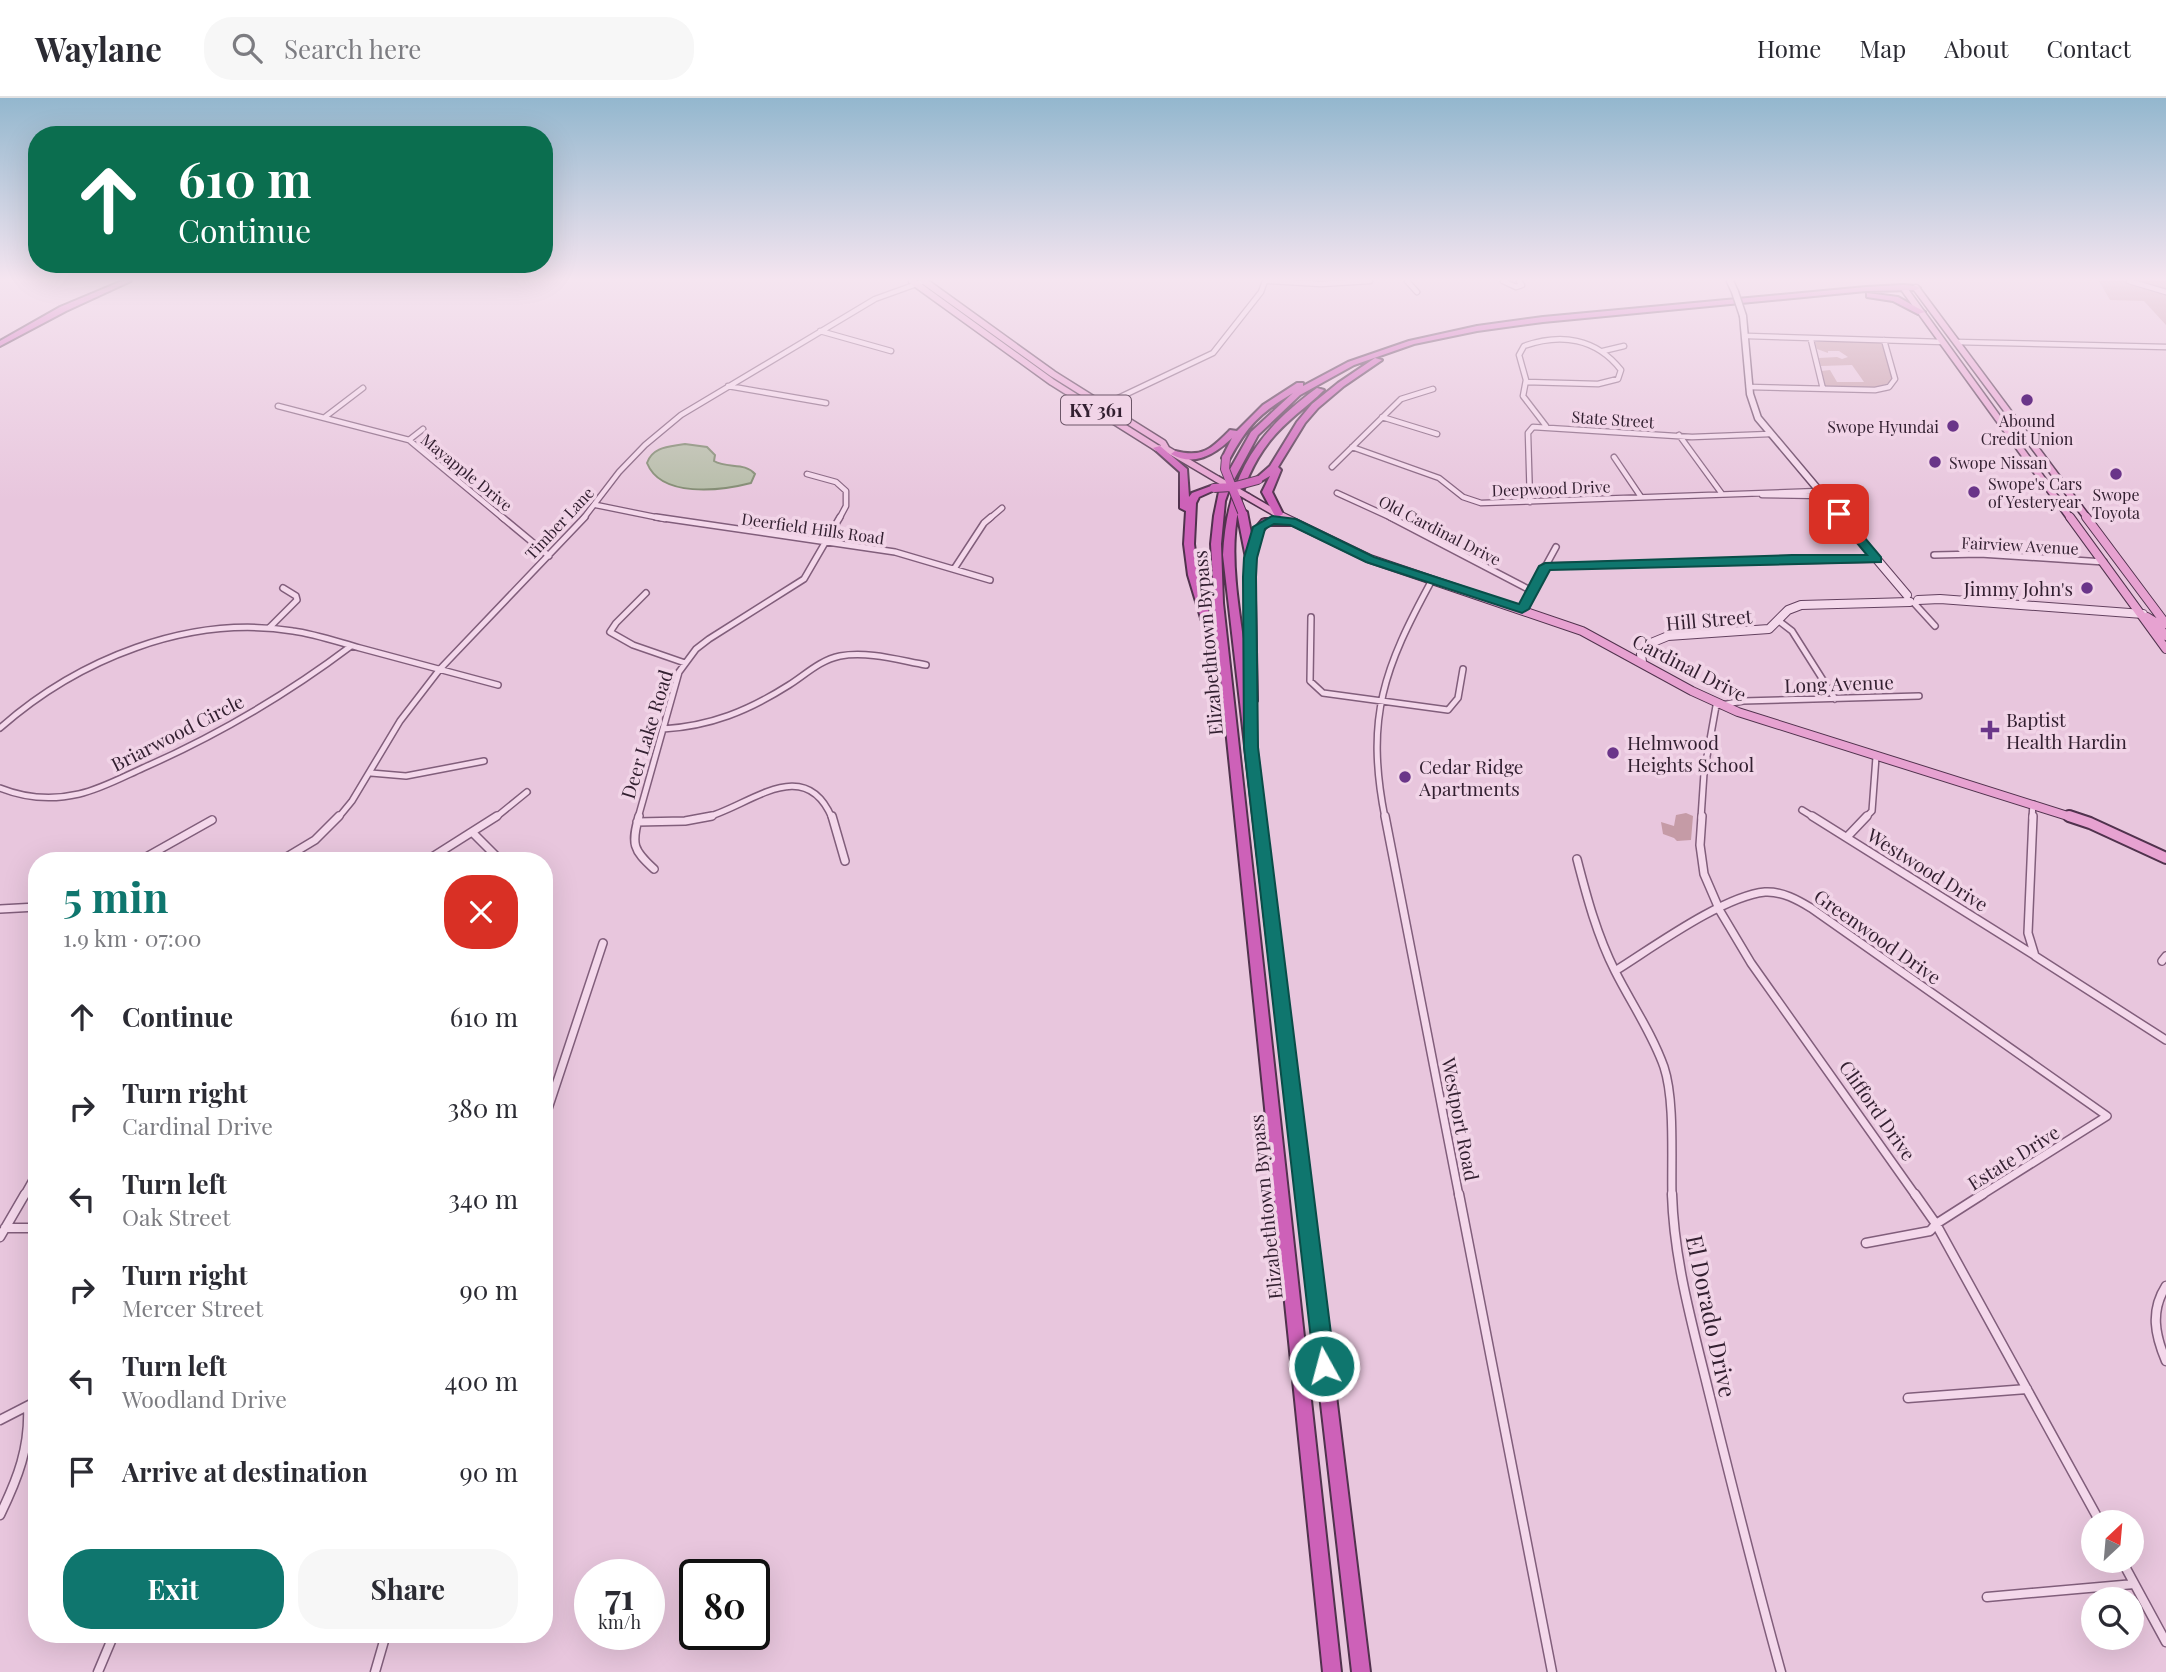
<!DOCTYPE html>
<meta charset="utf-8">
<style>
body{margin:0;font-family:"Playfair Display",serif;background:#f7f7f7;color:#2b2b33;height:100vh;display:flex;flex-direction:column;font-size:26px;white-space:nowrap}
*{box-sizing:border-box;margin:0}
p{font-size:23px;color:#7c7c81}
.icon{flex:none;width:38px;height:38px;fill:none;stroke:currentColor;stroke-width:2;stroke-linecap:round;stroke-linejoin:round}
.map{position:relative;flex:1;overflow:hidden}
.panel{position:absolute;left:28px;top:754px;width:525px;height:791px;display:flex;flex-direction:column;background:#fff;border-radius:28px;box-shadow:0 7px 28px #0002}
.panel>*{flex:none}
.hud{position:absolute;left:28px;top:28px;width:525px;height:147px;border-radius:28px;box-shadow:0 7px 28px #0002;background:#0b6e4f;color:#fff;overflow:hidden}
.needle{width:46px;rotate:26deg}
.fabs{position:absolute;left:2081px;top:1412px;display:grid;gap:14px}
.fabs a{display:grid;place-items:center;width:63px;height:63px;border-radius:50%;background:#fff;box-shadow:0 7px 28px #0002;font-size:35px}
.speed{position:absolute;left:574px;top:1461px;display:flex;gap:14px;font-size:35px;font-weight:700;text-align:center}
.speed>*{display:grid;place-content:center;width:91px;height:91px;border-radius:50%;background:#fff;box-shadow:0 7px 28px #0002;line-height:1}
.speed small{font-size:18px;font-weight:400}
.speed .limit{border:4px solid #111;border-radius:10px;background:#fff;color:#111}
.pin{position:absolute;display:grid;place-items:center;width:60px;height:60px;color:#fff;margin:-30px;border-radius:14px;box-shadow:0 4px 10px #0006}
.me{position:absolute;width:77px;margin:-38px;rotate:353deg;stroke-linejoin:round;filter:drop-shadow(0 0 5px #0008)}
.turn{display:flex;align-items:center;gap:24px;height:147px;padding:0 35px;font-size:32px}
.turn .icon{width:91px;height:91px;stroke-width:2.5}
.turn b{display:block;font-size:49px;line-height:60px}
.round{display:grid;place-items:center;flex:none;width:74px;height:74px;border-radius:28px;background:#f7f7f7}
.overview{display:flex;align-items:center;justify-content:space-between;height:119px;padding:0 35px}
h1{font-size:42px;font-weight:700;line-height:52px;color:#0f766e}
.cta{display:flex;gap:14px;margin-top:auto;padding:14px 35px}
.cta a{flex:1;height:80px;border-radius:28px;background:#0f766e;color:#fff;font-size:28px;font-weight:700;line-height:80px;text-align:center}
.cta a+a{background:#f7f7f7;color:#2b2b33}
ul{padding:0;list-style:none}
li{display:flex;align-items:center;gap:21px;height:91px;padding:0 35px}
li div{flex:1}
li b{display:block;font-size:26px}
li em{font-style:normal}
header{display:flex;align-items:center;gap:42px;box-sizing:border-box;height:98px;padding:0 35px;background:#fff;border-bottom:2px solid #e1e1e2}
header strong{font-size:33px}
nav{display:flex;gap:38px;margin-inline-start:auto;font-size:24px}
.search{width:490px;height:63px;background:#f7f7f7;display:flex;align-items:center;gap:18px;box-sizing:border-box;padding:0 24px;border-radius:28px;color:#7c7c81;font-size:26px}
.map>svg:first-child{display:block}
.green{fill:#c59ba6}
.water{fill:#b5bca7;stroke:#7f896f;stroke-width:2}
.lines{fill:none;stroke-linecap:round;stroke-linejoin:round}
.street-far3-casing{stroke:#815e7b;stroke-width:7}
.street-far2-casing{stroke:#815e7b;stroke-width:8}
.street-far1-casing{stroke:#815e7b;stroke-width:10}
.street-casing{stroke:#815e7b;stroke-width:11}
.secondary-far1-casing{stroke:#63415f;stroke-width:9}
.secondary-casing{stroke:#63415f;stroke-width:10}
.primary-far2-casing{stroke:#50324d;stroke-width:9}
.primary-far1-casing{stroke:#50324d;stroke-width:10}
.primary-casing{stroke:#50324d;stroke-width:14}
.highway-casing{stroke:#50324d;stroke-width:4}
.street-far3{stroke:#f4d8eb;stroke-width:4.5}
.street-far2{stroke:#f4d8eb;stroke-width:5}
.street-far1{stroke:#f4d8eb;stroke-width:7}
.street{stroke:#f4d8eb;stroke-width:8}
.secondary-far1{stroke:#f4d8eb;stroke-width:6}
.secondary{stroke:#f4d8eb;stroke-width:8}
.primary-far2{stroke:#e7a2d1;stroke-width:6}
.primary-far1{stroke:#e7a2d1;stroke-width:8}
.primary{stroke:#e7a2d1;stroke-width:10}
.highway{fill:#cd61b8;fill-rule:evenodd}
.secondary-bridge-casing{stroke:#63415f;stroke-width:9;stroke-linecap:butt}
.primary-bridge-casing{stroke:#50324d;stroke-width:9;stroke-linecap:butt}
.highway-bridge-casing{stroke:#50324d;stroke-width:10;stroke-linecap:butt}
.secondary-bridge{stroke:#f4d8eb;stroke-width:6}
.primary-bridge{stroke:#e7a2d1;stroke-width:6}
.highway-bridge{stroke:#cd61b8;stroke-width:8}
.route{fill:#0f766e;stroke:#0a4d48;stroke-width:2}
.poi-dot{fill:#6a3589;stroke:#f1d4e7;stroke-width:2.5}
.labels{text-anchor:middle;dominant-baseline:central;stroke-width:7;stroke-linejoin:round;paint-order:stroke}
.far-street-label{font-size:16px;fill:#332031;stroke:#f1d4e7}
.far-poi-label{font-size:16px;fill:#332031;stroke:#f1d4e7}
.shield{fill:#f1d4e7;stroke:#6c5668;stroke-width:2}
.shield-label{font-size:18px;font-weight:bold;fill:#332031}
.poi-label{font-size:19px;fill:#332031;stroke:#f1d4e7;text-anchor:start}
.street-label{font-size:19px;fill:#332031;stroke:#f1d4e7}
.near-street-label{font-size:23px;fill:#332031;stroke:#f1d4e7}
</style>
<header>
<strong>Waylane</strong>
<div class="search"><svg class="icon" aria-label="search" viewBox="0 0 24 24"><circle cx="10" cy="10" r="6"/><path d="M15 15l6 6"/></svg>Search here</div>
<nav><a>Home</a><a>Map</a><a>About</a><a>Contact</a></nav>
</header>
<div class="map">
<svg width="2166" height="1574" viewBox="0 0 2166 1574">
<rect width="100%" height="100%" fill="#e8c6dd"/>
<path class="green" d="M 2099,183 L 2166,183 L 2166,227 L 2144,203 L 2110,202 Z
M 1872,243 L 1881,244 C 1884,253 1895,272 1892,281 C 1887,294 1835,290 1824,288 L 1821,273 L 1830,272 L 1837,284 L 1864,284 L 1852,267 L 1821,268 L 1819,260 L 1837,259 L 1842,261 L 1848,259 L 1839,253 L 1828,253 L 1828,255 L 1817,251 L 1815,244 Z
M 1686,715 L 1693,718 L 1691,742 L 1677,743 L 1674,740 L 1663,736 L 1661,724 L 1674,728 L 1676,717 Z"/>
<path class="water" d="M 685,346 L 707,349 L 715,357 L 714,363 C 727,371 745,364 755,376 L 751,385 C 720,393 661,400 647,365 C 653,348 670,349 685,346 Z"/>
<g class="lines">
<defs>
<path id="street-far3" d="M 1268,183 L 1321,186 L 1370,183
M 1407,183 L 1417,194
M 1503,183 L 1516,189 L 1522,187 L 1519,183
M 2129,183 L 2166,194
M 820,233 L 891,253
M 1748,238 L 1943,244
M 1811,242 L 1823,291
M 1956,244 L 2166,249
M 1603,253 L 1624,248
M 1526,284 L 1598,286 L 1618,281 L 1621,272 C 1596,240 1561,235 1524,248 L 1519,257 L 1526,282 L 1523,298 L 1546,328
M 728,288 L 826,305
M 1749,289 L 1875,292 L 1889,289 L 1895,281 L 1884,242
M 278,308 L 409,342 L 504,421
M 1095,311 L 1213,255 L 1261,194 L 1265,183
M 325,319 L 363,290
M 1382,319 L 1437,336
M 1679,337 L 1722,396
M 409,342 L 423,331
M 1352,349 L 1439,380 L 1463,399 L 1481,405 L 1819,393
M 1614,359 L 1641,399
M 1332,369 L 1401,301 L 1433,291
M 807,376 L 836,384 L 846,393 L 846,408 L 839,421
M 1337,395 L 1394,421
M 1762,397 L 1823,398
M 1530,404 L 1528,335 L 1533,329 L 1692,339 L 1770,336
M 596,407 L 665,421
M 583,421 L 619,374 L 645,347 L 681,317 L 875,201 L 925,183
M 989,421 L 1002,410"/>
<path id="street-far2" d="M 502,419 L 549,458
M 656,419 L 895,454 L 990,482
M 1390,419 L 1532,493
M 1934,457 L 1980,456 L 2104,464
M 1545,468 L 1877,461
M 954,471 L 984,425 L 991,419
M 646,495 L 616,525 L 610,534 L 633,547 L 685,565
M 1914,505 L 1935,528
M 1522,511 L 1556,449
M 1311,519 L 1310,583 L 1323,595 L 1448,612 L 1458,600 L 1463,571
M 1779,523 L 1792,533 L 1835,601
M 269,530 L 297,502 L 296,498 L 283,490
M 0,630 C 77,562 188,516 293,533 C 315,536 338,544 360,550 C 406,562 452,575 498,587
M 663,631 C 711,628 748,613 789,587 C 805,577 820,562 840,558 C 868,553 898,562 926,567
M 371,675 L 406,678 L 484,663
M 0,690 C 25,700 53,702 79,696 C 101,691 123,679 143,670 C 218,637 286,597 351,548
M 1802,712 L 1815,720
M 338,720 L 352,703 L 400,623 L 440,571 L 585,419
M 495,720 L 527,694
M 638,720 L 679,574 L 696,551 L 709,541 L 804,481 L 840,419
M 704,720 C 747,710 804,654 832,720
M 1385,720 C 1365,619 1384,570 1432,482
M 1701,720 L 1704,675 L 1716,608 L 1743,603 L 1919,598
M 1865,720 L 1872,713 L 1876,659
M 2032,720 L 2033,706"/>
<path id="street-far1" d="M 639,718 C 631,746 633,752 654,771
M 832,718 L 845,763
M 1385,718 L 1459,1098
M 1702,718 L 1700,747 L 1704,776 L 1720,813 L 1751,865 L 1916,1098
M 1812,718 L 2034,857
M 2033,718 L 2028,835 L 2035,858 L 2166,942
M 637,724 L 685,723 L 712,718
M 472,734 L 501,763
M 1847,739 L 1867,718
M 1577,761 C 1587,800 1597,837 1615,873 C 1631,905 1652,935 1664,969 C 1675,1002 1671,1062 1672,1098
M 139,763 L 212,722
M 280,763 L 315,742 L 339,718
M 426,763 L 497,718
M 0,811 L 37,809
M 2162,863 L 2166,858
M 1615,873 C 1652,850 1723,798 1765,794 C 1782,793 1798,802 1811,810 L 2107,1018 L 1980,1098
M 33,907 L 37,905
M 544,1023 L 603,845
M 24,1098 L 37,1075"/>
<path id="street" d="M 1459,1096 L 1552,1574
M 1672,1096 C 1674,1164 1693,1229 1709,1295 C 1732,1388 1755,1481 1781,1574
M 1915,1096 L 1936,1126 L 2100,1424
M 5,1130 L 37,1130
M 0,1139 L 25,1096
M 1866,1145 L 1930,1133 L 1936,1126 L 1983,1096
M 2166,1188 C 2150,1213 2155,1237 2166,1263
M 1908,1300 L 2027,1291
M 0,1322 L 37,1303
M 0,1417 C 18,1380 30,1349 28,1308
M 2122,1463 L 2166,1544
M 1987,1499 L 2134,1486
M 98,1574 L 114,1536
M 375,1574 L 386,1536"/>
<path id="secondary-far1" d="M 1730,183 L 1735,194
M 1743,218 L 1750,296 L 1758,320 L 1843,421"/>
<path id="secondary" d="M 1841,419 L 1907,497
M 1918,502 L 1940,501 L 2143,516
M 1642,564 L 1641,556 L 1651,545 L 1668,538 L 1769,531 L 1788,512 L 1801,507 L 1910,504"/>
<path id="primary-far2" d="M 912,183 L 1052,284 L 1157,350 L 1168,352 L 1217,381
M 924,183 L 1053,276 L 1163,345 L 1167,352
M 1916,190 L 2088,421
M 1905,192 L 2071,421
M 1248,399 L 1286,421"/>
<path id="primary-far1" d="M 1283,419 L 1370,461 L 1582,533 L 1692,593 L 1738,614 L 2074,720
M 2070,419 L 2166,551
M 2086,419 L 2166,526
M 2147,519 L 2155,524 L 2166,538"/>
<path id="primary" d="M 2069,718 L 2090,725 L 2166,760"/>
<path id="highway" d="M 122,183 L 131,183 L 66,213 L 0,248 L 0,243 L 60,209 Z
M 1903,187 L 1916,188 L 1920,190 L 1916,192 L 1866,193 L 1543,224 L 1477,233 L 1414,246 L 1354,267 L 1300,297 L 1258,337 L 1230,389 L 1225,403 L 1221,446 L 1223,505 L 1341,1574 L 1323,1574 L 1218,553 L 1211,552 L 1210,550 L 1188,477 L 1184,446 L 1186,413 L 1180,410 L 1180,374 L 1153,350 L 1160,348 L 1187,371 L 1189,399 L 1192,395 L 1211,388 L 1214,387 L 1219,390 L 1199,399 L 1196,405 L 1194,446 L 1198,477 L 1216,538 L 1211,446 L 1214,418 L 1220,389 L 1251,334 L 1293,295 C 1260,315 1247,328 1229,362 L 1222,360 L 1232,340 C 1214,357 1194,369 1171,356 L 1175,353 C 1203,360 1211,351 1230,332 L 1237,333 L 1263,307 L 1297,285 L 1303,285 L 1303,288 L 1348,264 L 1409,243 L 1477,228 L 1543,219 L 1866,189 Z
M 1867,195 L 1898,199 L 1925,214 L 1918,216 L 1893,203 L 1867,199 Z
M 1375,260 L 1382,262 L 1344,288 L 1318,310 L 1305,325 L 1278,369 L 1281,372 L 1272,394 L 1283,416 L 1278,419 L 1275,418 L 1262,394 L 1270,378 L 1258,385 L 1254,382 L 1270,368 L 1297,324 L 1312,306 L 1338,285 Z
M 1317,290 L 1324,292 C 1306,310 1285,323 1269,344 C 1216,413 1237,490 1247,569 L 1246,460 L 1237,414 L 1242,411 L 1247,414 L 1251,435 L 1262,422 L 1265,421 L 1292,421 L 1297,424 L 1292,427 L 1268,427 L 1260,436 L 1258,449 L 1254,452 L 1257,603 L 1251,606 L 1370,1574 L 1352,1574 L 1223,457 C 1227,380 1255,335 1317,290 Z"/>
</defs>
<use href="#street-far3" class="street-far3-casing"/>
<use href="#street-far2" class="street-far2-casing"/>
<use href="#street-far1" class="street-far1-casing"/>
<use href="#street" class="street-casing"/>
<use href="#secondary-far1" class="secondary-far1-casing"/>
<use href="#secondary" class="secondary-casing"/>
<use href="#primary-far2" class="primary-far2-casing"/>
<use href="#primary-far1" class="primary-far1-casing"/>
<use href="#primary" class="primary-casing"/>
<use href="#highway" class="highway-casing"/>
<use href="#street-far3" class="street-far3"/>
<use href="#street-far2" class="street-far2"/>
<use href="#street-far1" class="street-far1"/>
<use href="#street" class="street"/>
<use href="#secondary-far1" class="secondary-far1"/>
<use href="#secondary" class="secondary"/>
<use href="#primary-far2" class="primary-far2"/>
<use href="#primary-far1" class="primary-far1"/>
<use href="#primary" class="primary"/>
<use href="#highway" class="highway"/>
<defs>
<path id="secondary-bridge" d="M 1735,194 L 1743,218"/>
<path id="primary-bridge" d="M 1217,381 L 1248,399"/>
<path id="highway-bridge" d="M 1226,360 L 1225,371 L 1232,389 L 1258,382
M 1214,390 L 1232,389 L 1242,414"/>
</defs>
<use href="#secondary-bridge" class="secondary-bridge-casing"/>
<use href="#primary-bridge" class="primary-bridge-casing"/>
<use href="#highway-bridge" class="highway-bridge-casing"/>
<use href="#secondary-bridge" class="secondary-bridge"/>
<use href="#primary-bridge" class="primary-bridge"/>
<use href="#highway-bridge" class="highway-bridge"/>
</g>
<linearGradient id="sky" x2="0" y2="1"><stop stop-color="#93b7ce"/><stop offset="0.45" stop-color="#f5e5f0"/><stop offset="1" stop-color="#f5e5f0" stop-opacity="0"/></linearGradient>
<rect width="2166" height="403" fill="url(#sky)"/>
<path class="route" d="M 1839,413 L 1843,414 L 1881,459 L 1881,464 L 1550,472 L 1529,511 L 1522,515 L 1366,464 L 1290,427 L 1274,426 L 1265,431 L 1257,460 L 1256,479 L 1258,649 L 1335,1268 L 1332,1276 L 1324,1279 L 1317,1276 L 1314,1268 L 1244,649 L 1243,479 L 1244,460 L 1253,429 L 1272,418 L 1296,421 L 1374,459 L 1519,506 L 1539,468 L 1545,465 L 1792,457 L 1867,457 L 1833,416 Z"/>
<g class="poi-dot">
<circle cx="2027" cy="302" r="7"/>
<circle cx="1953" cy="328" r="7"/>
<circle cx="1935" cy="364" r="7"/>
<circle cx="2116" cy="376" r="7"/>
<circle cx="1974" cy="394" r="7"/>
<circle cx="2087" cy="490" r="7"/>
<path d="M1986.5 621.5h7v7h7v7h-7v7h-7v-7h-7v-7h7z"/>
<circle cx="1613" cy="655" r="7"/>
<circle cx="1405" cy="679" r="7"/>
</g>
<g class="labels">
<g class="far-street-label">
<text transform="translate(1613 321) rotate(4)">State Street</text>
<text transform="translate(467 374) rotate(39)">Mayapple Drive</text>
<text transform="translate(1551 390) rotate(-2)">Deepwood Drive</text>
<text transform="translate(559 425) rotate(-47)">Timber Lane</text>
<text transform="translate(813 430) rotate(8)">Deerfield Hills Road</text>
<text transform="translate(1440 432) rotate(27)">Old Cardinal Drive</text>
<text transform="translate(2020 447) rotate(3)">Fairview Avenue</text>
</g>
<g class="far-poi-label">
<text x="2027" y="322">Abound<tspan x="2027" dy="18">Credit Union</tspan></text>
<text x="1939" y="328" text-anchor="end">Swope Hyundai</text>
<text x="1949" y="364" text-anchor="start">Swope Nissan</text>
<text x="1988" y="385" text-anchor="start">Swope's Cars<tspan x="1988" dy="18">of Yesteryear</tspan></text>
<text x="2116" y="396">Swope<tspan x="2116" dy="18">Toyota</tspan></text>
</g>
<rect class="shield" x="1061" y="297.5" width="70" height="29" rx="5"/>
<g class="shield-label">
<text x="1096" y="312">KY 361</text>
</g>
<g class="poi-label">
<text x="2073" y="490" text-anchor="end">Jimmy John's</text>
<text x="2006" y="621">Baptist<tspan x="2006" dy="22">Health Hardin</tspan></text>
<text x="1627" y="644">Helmwood<tspan x="1627" dy="22">Heights School</tspan></text>
<text x="1419" y="668">Cedar Ridge<tspan x="1419" dy="22">Apartments</tspan></text>
</g>
<g class="street-label">
<text transform="translate(1709 521) rotate(-5)">Hill Street</text>
<text transform="translate(1207 545) rotate(-95)">Elizabethtown Bypass</text>
<text transform="translate(1690 569) rotate(27)">Cardinal Drive</text>
<text transform="translate(1839 585) rotate(-2)">Long Avenue</text>
<text transform="translate(177 634) rotate(-27)">Briarwood Circle</text>
<text transform="translate(646 636) rotate(-73)">Deer Lake Road</text>
<text transform="translate(1928 771) rotate(32)">Westwood Drive</text>
<text transform="translate(1878 838) rotate(35)">Greenwood Drive</text>
<text transform="translate(1878 1012) rotate(55)">Clifford Drive</text>
<text transform="translate(1461 1021) rotate(79)">Westport Road</text>
<text transform="translate(2013 1059) rotate(-32)">Estate Drive</text>
<text transform="translate(1265 1109) rotate(-96)">Elizabethtown Bypass</text>
</g>
<g class="near-street-label">
<text transform="translate(1712 1218) rotate(78)">El Dorado Drive</text>
</g>
</g>
</svg>
<div class="fabs">
<a><svg class="needle" viewBox="-14 -14 28 28"><path d="M0-13l5 13h-10z" fill="#e53935"/><path d="M0 13l5-13h-10z" fill="#7c7c81"/></svg></a>
<a><svg class="icon" aria-label="search" viewBox="0 0 24 24"><circle cx="10" cy="10" r="6"/><path d="M15 15l6 6"/></svg></a>
</div>
<div class="speed"><div>71<small>km/h</small></div><div class="limit">80</div></div>
<div class="pin" style="left:1839px;top:416px;background:#d93025"><svg class="icon" aria-label="arrive" viewBox="0 0 24 24"><path d="M6 21V4h12l-3 4 3 4H6"/></svg></div>
<svg class="me" style="left:1324px;top:1268px" viewBox="-20 -20 40 40"><circle r="17" fill="#0f766e" stroke="#fff" stroke-width="3"/><path d="M0-11L8 9 0 5-8 9z" fill="#fff"/></svg>
<div class="hud">
<div class="turn"><svg class="icon" aria-label="ahead" viewBox="0 0 24 24"><path d="M12 20V5M6 11l6-6 6 6"/></svg><div><b>610 m</b>Continue</div></div>
</div>
<section class="panel">
<div class="overview"><div><h1>5 min</h1><p>1.9 km · 07:00</p></div><a class="round" style="background:#d93025;color:#fff"><svg class="icon" aria-label="close" viewBox="0 0 24 24"><path d="M6 6l12 12M18 6L6 18"/></svg></a></div>
<ul>
<li><svg class="icon" aria-label="ahead" viewBox="0 0 24 24"><path d="M12 20V5M6 11l6-6 6 6"/></svg><div><b>Continue</b></div><em>610 m</em></li>
<li><svg class="icon" aria-label="right" viewBox="0 0 24 24"><path d="M7 20v-9h11M14 6l5 5-5 5"/></svg><div><b>Turn right</b><p>Cardinal Drive</p></div><em>380 m</em></li>
<li><svg class="icon" aria-label="left" viewBox="0 0 24 24"><path d="M17 20v-9H6M10 6l-5 5 5 5"/></svg><div><b>Turn left</b><p>Oak Street</p></div><em>340 m</em></li>
<li><svg class="icon" aria-label="right" viewBox="0 0 24 24"><path d="M7 20v-9h11M14 6l5 5-5 5"/></svg><div><b>Turn right</b><p>Mercer Street</p></div><em>90 m</em></li>
<li><svg class="icon" aria-label="left" viewBox="0 0 24 24"><path d="M17 20v-9H6M10 6l-5 5 5 5"/></svg><div><b>Turn left</b><p>Woodland Drive</p></div><em>400 m</em></li>
<li><svg class="icon" aria-label="arrive" viewBox="0 0 24 24"><path d="M6 21V4h12l-3 4 3 4H6"/></svg><div><b>Arrive at destination</b></div><em>90 m</em></li>
</ul>
<div class="cta"><a>Exit</a><a>Share</a></div>
</section>
</div>
